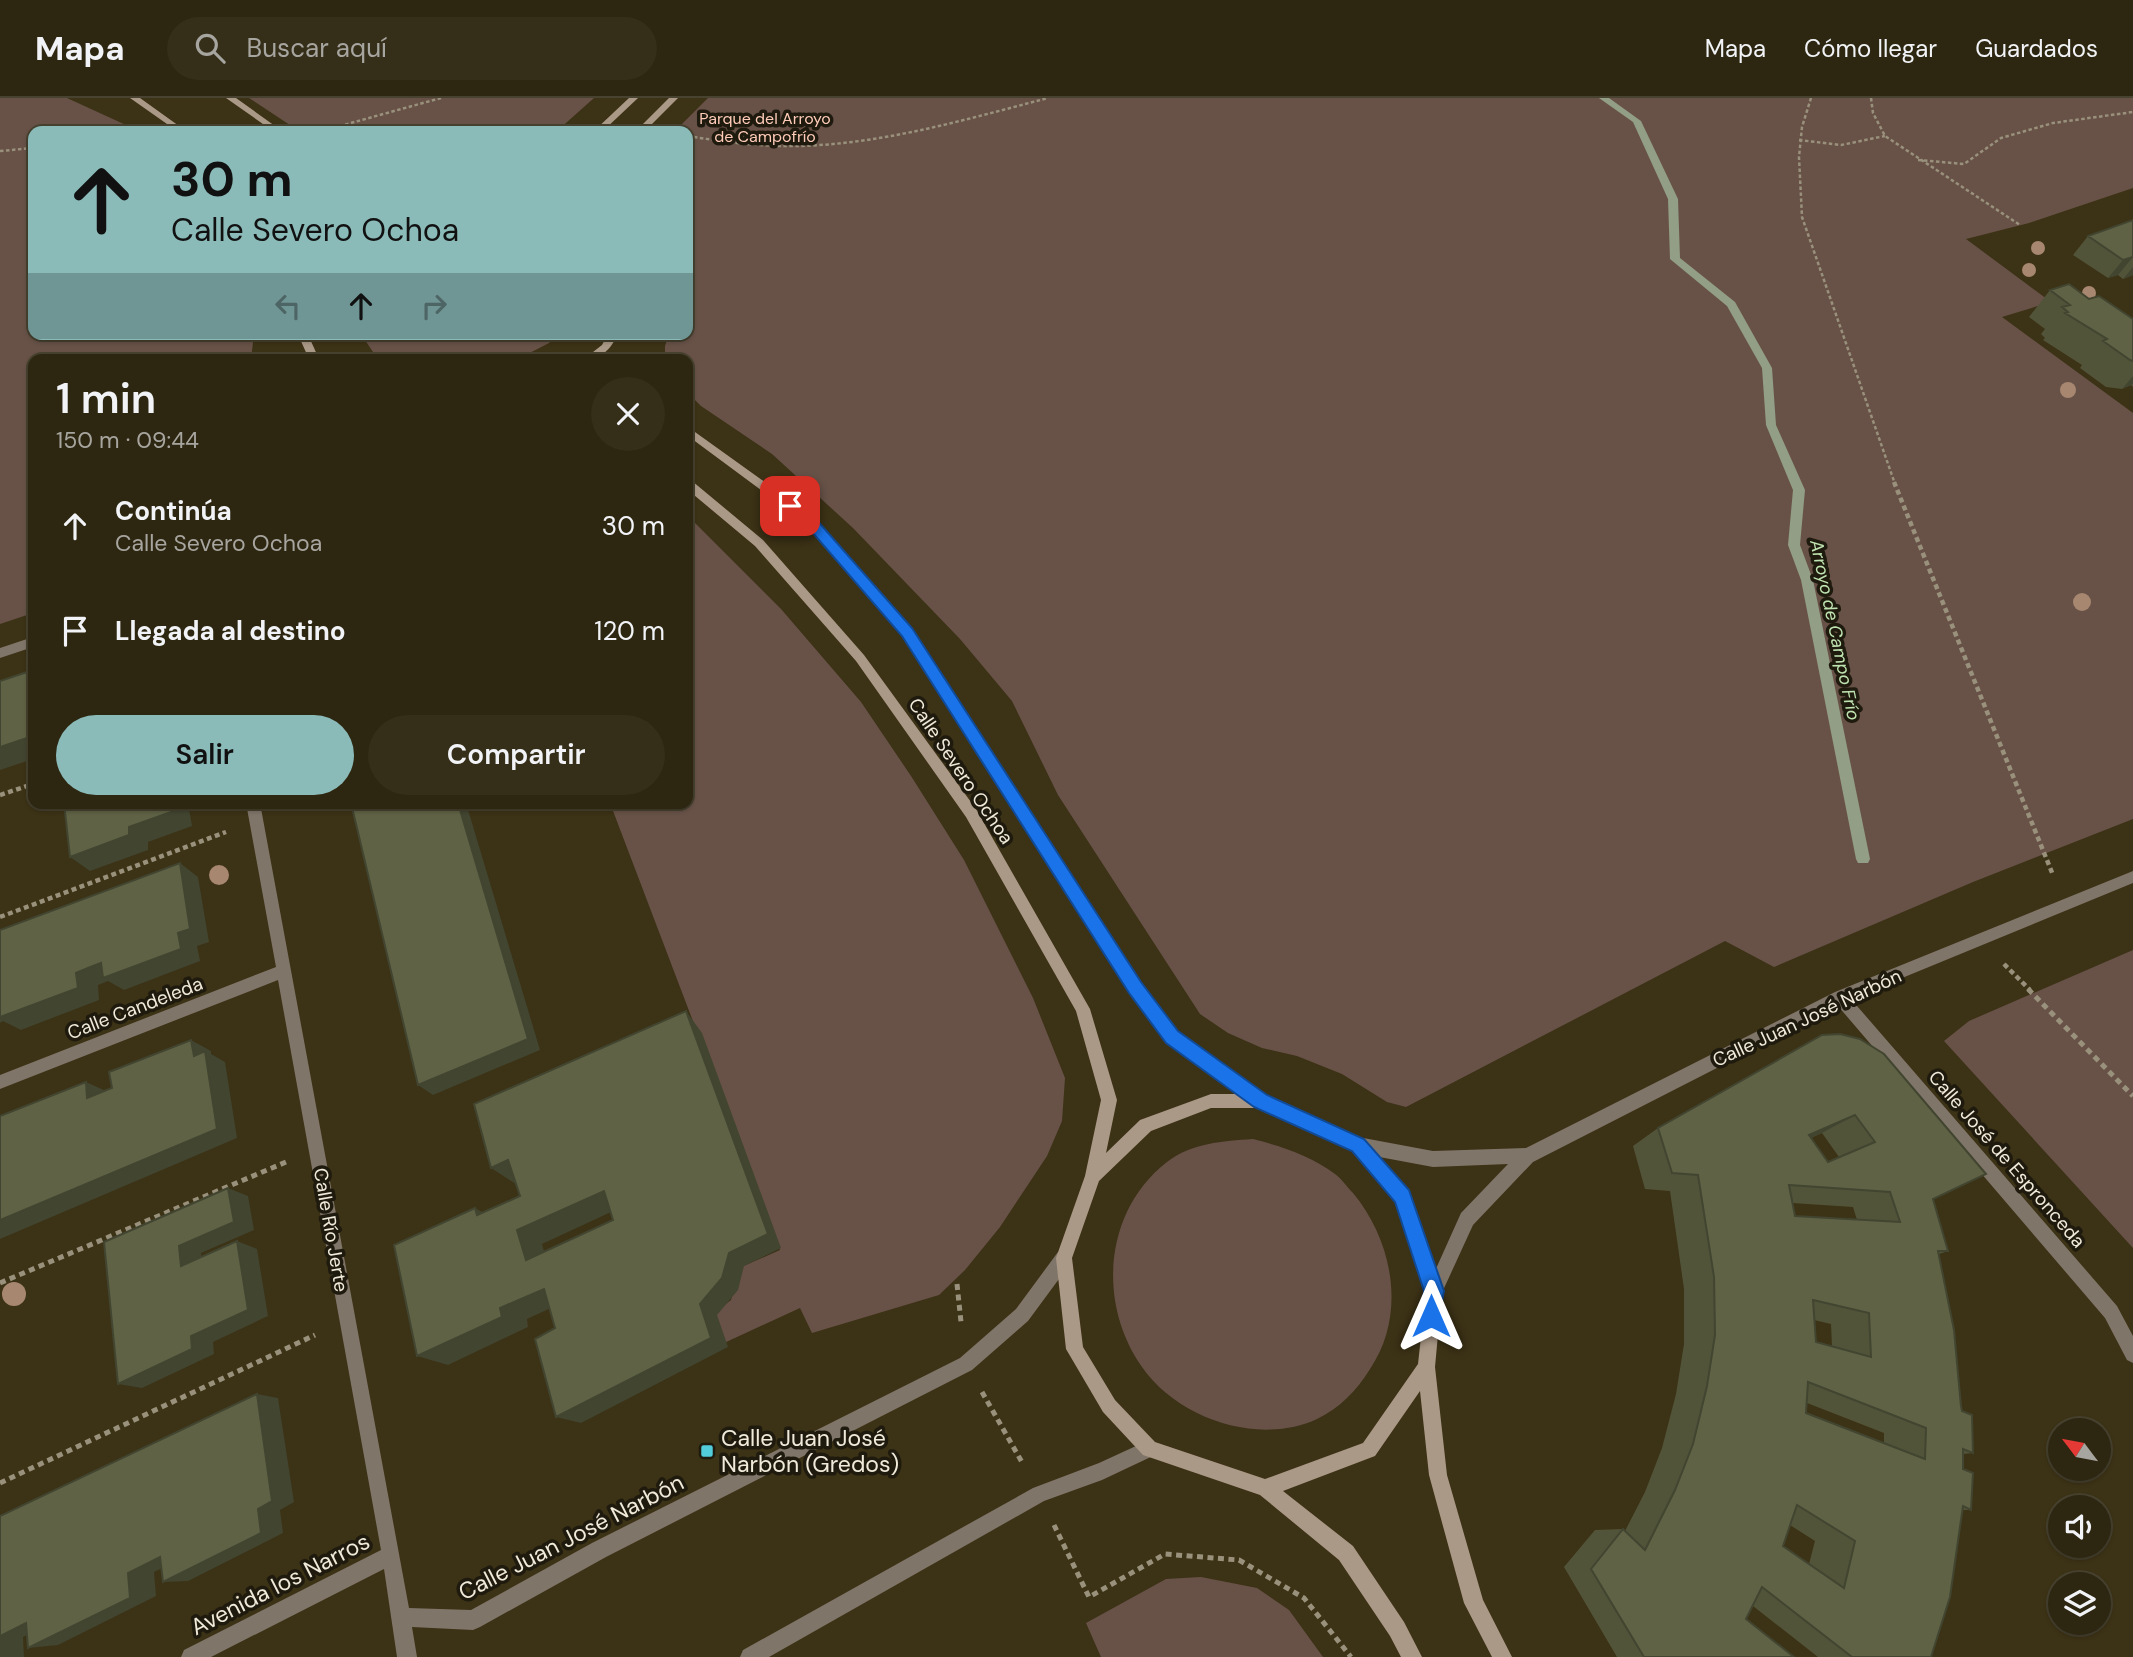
<!DOCTYPE html>
<html lang="es">
<meta charset="utf-8">
<style>
body{margin:0;font-family:"DM Sans",sans-serif;background:#352e19;color:#f1f3f6;height:100vh;display:flex;flex-direction:column;font-size:26px;white-space:nowrap}
*{box-sizing:border-box;margin:0}
p{font-size:23px;color:#a7a59f}
.icon{flex:none;width:38px;height:38px;fill:none;stroke:currentColor;stroke-width:2;stroke-linecap:round;stroke-linejoin:round}
.map{position:relative;flex:1;overflow:hidden}
.sheet{position:absolute;left:28px;top:256px;width:665px;height:455px;display:flex;flex-direction:column;background:#2d2610;border-radius:14px;box-shadow:0 2px 5px #0004,0 0 0 2px #484330}
.sheet>*{flex:none}
.banner{position:absolute;left:28px;top:28px;width:665px;height:214px;border-radius:14px;box-shadow:0 2px 5px #0004,0 0 0 2px #484330;background:#8bbbb9;color:#111;overflow:hidden}
.needle{width:46px;rotate:302deg}
.controls{position:absolute;left:2048px;top:1320px;display:grid;gap:14px}
.controls a{display:grid;place-items:center;width:63px;height:63px;border-radius:50%;background:#2d2610;box-shadow:0 2px 5px #0004,0 0 0 2px #484330;font-size:35px}
.pin{position:absolute;display:grid;place-items:center;width:60px;height:60px;color:#fff;margin:-30px;border-radius:14px;box-shadow:0 4px 10px #0006}
.me{position:absolute;width:77px;margin:-38px;rotate:0deg;stroke-linejoin:round;filter:drop-shadow(0 0 5px #0008)}
.turn{display:flex;align-items:center;gap:24px;height:147px;padding:0 28px;font-size:32px}
.turn .icon{width:91px;height:91px;stroke-width:2.5}
.turn b{display:block;font-size:49px;line-height:60px}
.lanes{display:flex;align-items:center;height:66px;padding:0 28px;background:#0003;justify-content:center;gap:35px;direction:ltr}
.lanes .off{opacity:.35}
.round{display:grid;place-items:center;flex:none;width:74px;height:74px;border-radius:37px;background:#352e19}
.summary{display:flex;align-items:center;justify-content:space-between;height:119px;padding:0 28px}
h1{font-size:42px;font-weight:600;line-height:52px}
.button{display:flex;gap:14px;margin-top:auto;padding:14px 28px}
.button a{flex:1;height:80px;border-radius:42px;background:#8bbbb9;color:#111;font-size:28px;font-weight:600;line-height:80px;text-align:center}
.button a+a{background:#352e19;color:#f1f3f6}
ul{padding:0;list-style:none}
li{display:flex;align-items:center;gap:21px;height:105px;padding:0 28px}
li div{flex:1}
li b{display:block;font-size:26px}
li em{font-style:normal}
header{display:flex;align-items:center;gap:42px;box-sizing:border-box;height:98px;padding:0 35px;background:#2d2610;border-bottom:2px solid #484330}
header strong{font-size:33px}
nav{display:flex;gap:38px;margin-inline-start:auto;font-size:24px}
.search{width:490px;height:63px;background:#352e19;display:flex;align-items:center;gap:18px;box-sizing:border-box;padding:0 24px;border-radius:38px;color:#a7a59f;font-size:26px}
.map>svg:first-child{display:block}
.green{fill:#685248}
.lines{fill:none;stroke-linecap:round;stroke-linejoin:round}
.stream{fill:#929e85;fill-rule:evenodd}
.path-far2{stroke:#99917b;stroke-width:2.5;stroke-dasharray:3.5 2.5;stroke-linecap:butt}
.path-far1{stroke:#99917b;stroke-width:4.5;stroke-dasharray:5 3.5;stroke-linecap:butt}
.path{stroke:#99917b;stroke-width:5;stroke-dasharray:6 4.5;stroke-linecap:butt}
.street{fill:#807569;fill-rule:evenodd}
.secondary{fill:#ab9987;fill-rule:evenodd}
.tree{fill:#a7876f}
.wall{fill:#52543a;fill-rule:evenodd}
.shaded-wall{fill:#424530}
.building{fill:#5f6244;stroke:#424530;stroke-width:2;fill-rule:evenodd}
.route{fill:#1a73e8;stroke:#114b97;stroke-width:2}
.poi-dot{fill:#52cbda;stroke:#1f1a0e;stroke-width:2.5}
.labels{text-anchor:middle;dominant-baseline:central;stroke-width:7;stroke-linejoin:round;paint-order:stroke}
.far-park-label{font-size:16px;fill:#feccb8;stroke:#1f1a0e}
.far-water-label{font-size:18px;font-style:italic;fill:#c0e4b1;stroke:#1f1a0e}
.street-label{font-size:19px;fill:#f0eada;stroke:#1f1a0e}
.near-poi-label{font-size:23px;fill:#f0eada;stroke:#1f1a0e;text-anchor:start}
.near-street-label{font-size:23px;fill:#f0eada;stroke:#1f1a0e}
</style>
<header>
<strong>Mapa</strong>
<div class="search"><svg class="icon" aria-label="search" viewBox="0 0 24 24"><circle cx="10" cy="10" r="6"/><path d="M15 15l6 6"/></svg>Buscar aquí</div>
<nav><a>Mapa</a><a>Cómo llegar</a><a>Guardados</a></nav>
</header>
<div class="map">
<svg width="2133" height="1559" viewBox="0 0 2133 1559">
<rect width="100%" height="100%" fill="#3c3216"/>
<path class="green" d="M 0,0 L 67,0 L 139,33 L 33,33 L 33,236 L 254,236 L 251,261 L 33,261 L 33,515 L 0,526 Z
M 249,0 L 594,0 L 557,33 L 299,33 Z
M 708,0 L 2133,0 L 2133,90 L 2029,125 L 1966,141 L 2051,204 L 2002,219 L 2133,315 L 2133,721 L 1973,784 L 1774,869 L 1725,843 L 1406,1009 L 1387,1004 L 1342,976 L 1297,958 L 1262,950 L 1228,935 L 1200,916 L 1058,697 L 1012,603 L 960,541 L 853,430 L 772,356 L 701,308 L 688,295 L 688,261 L 665,261 L 665,248 L 669,236 L 688,236 L 688,33 L 675,33 Z
M 361,236 L 558,236 L 549,245 L 518,261 L 383,261 L 375,257 Z
M 688,418 L 781,511 L 861,604 L 911,678 L 964,762 L 1033,900 L 1065,980 L 1062,1023 L 1047,1058 L 1000,1129 L 965,1172 L 939,1197 L 812,1235 L 800,1210 L 724,1245 L 712,1217 L 731,1202 L 739,1170 L 780,1152 L 610,705 L 688,705 Z
M 2133,852 L 2133,1150 L 1944,943 L 1969,923 Z
M 1253,1041 C 1283,1049 1309,1057 1335,1076 C 1342,1081 1347,1089 1353,1095 C 1393,1143 1407,1217 1370,1271 C 1357,1292 1340,1310 1317,1321 C 1259,1348 1178,1321 1142,1269 C 1097,1205 1104,1113 1167,1064 C 1191,1045 1223,1043 1253,1041 Z
M 1201,1479 L 1257,1490 L 1289,1512 L 1323,1559 L 1101,1559 L 1086,1525 L 1166,1481 Z"/>
<g class="lines">
<path class="stream" d="M 1599,0 L 1609,0 L 1641,23 L 1678,101 L 1680,160 L 1735,204 L 1772,270 L 1776,327 L 1805,392 L 1800,447 L 1813,482 L 1870,761 L 1868,765 L 1858,765 L 1856,761 L 1801,482 L 1788,447 L 1793,392 L 1766,327 L 1762,270 L 1727,208 L 1670,161 L 1668,101 L 1633,24 Z"/>
<path class="path-far2" d="M 1811,0 L 1802,29 L 1799,59 L 1802,119 L 1895,386
M 1871,0 L 1873,15 L 1885,38 L 2020,127
M 322,33 L 441,0
M 688,38 C 718,43 748,47 779,48 C 870,50 960,23 1048,0
M 1799,42 L 1841,47 L 1885,38
M 0,53 L 33,50
M 1918,62 L 1964,66 L 2001,40 L 2053,25 L 2133,14"/>
<path class="path-far1" d="M 1894,384 L 2053,777
M 0,697 L 33,686
M 0,819 L 226,734
M 2004,866 L 2030,892"/>
<path class="path" d="M 2028,891 L 2133,998
M 0,1185 L 286,1064
M 957,1186 L 961,1224
M 982,1294 L 1023,1366
M 0,1385 L 315,1237
M 1054,1427 L 1089,1499 L 1165,1456 L 1239,1462 L 1304,1500 L 1351,1559"/>
<path class="street" d="M 33,539 L 33,549 L 0,560 L 0,550 Z
M 246,705 L 260,705 L 409,1510 L 471,1512 L 592,1445 L 960,1260 L 1016,1211 L 1058,1154 L 1064,1152 L 1070,1154 L 1072,1160 L 1070,1166 L 1028,1223 L 972,1272 L 606,1459 L 480,1529 L 473,1532 L 412,1529 L 417,1559 L 397,1559 L 384,1471 L 211,1559 L 181,1559 L 184,1552 L 381,1452 L 278,882 L 0,991 L 0,977 L 276,869 Z
M 2133,773 L 2133,785 L 1851,901 L 2117,1208 L 2133,1238 L 2133,1265 L 2127,1262 L 2105,1220 L 1838,908 L 1533,1064 L 1473,1127 L 1440,1199 L 1434,1201 L 1428,1199 L 1426,1193 L 1461,1115 L 1508,1066 L 1433,1069 L 1358,1055 L 1352,1053 L 1350,1047 L 1352,1041 L 1358,1039 L 1433,1053 L 1526,1050 L 1835,894 Z
M 1149,1342 L 1155,1345 L 1158,1351 L 1155,1357 L 1102,1382 L 1044,1403 L 769,1559 L 740,1559 L 743,1552 L 1033,1390 L 1099,1365 Z"/>
<path class="secondary" d="M 130,0 L 140,0 L 186,33 L 177,33 Z
M 226,0 L 236,0 L 282,33 L 273,33 Z
M 629,0 L 638,0 L 603,33 L 594,33 Z
M 669,0 L 678,0 L 645,33 L 636,33 Z
M 301,236 L 311,236 L 310,241 L 319,261 L 309,261 L 300,241 Z
M 608,236 L 618,236 C 610,252 602,261 584,261 L 602,247 Z
M 688,329 L 815,420 L 911,531 L 1140,884 L 1177,934 L 1267,998 L 1364,1041 L 1409,1093 L 1442,1193 L 1435,1269 L 1447,1377 L 1483,1502 L 1512,1559 L 1492,1559 L 1464,1505 L 1429,1377 L 1420,1293 L 1375,1358 L 1283,1393 L 1353,1448 L 1404,1524 L 1422,1559 L 1401,1559 L 1390,1538 L 1339,1462 L 1260,1397 L 1143,1357 L 1103,1314 L 1066,1251 L 1056,1160 L 1085,1078 L 1101,1002 L 1076,913 L 966,719 L 856,563 L 755,448 L 688,392 L 688,382 L 692,383 L 763,442 L 864,557 L 976,711 L 1090,911 L 1117,1002 L 1106,1055 L 1140,1022 L 1211,996 L 1238,996 L 1167,944 L 1130,894 L 903,537 L 807,426 L 688,338 ZM 1211,1010 L 1260,1010 L 1352,1053 L 1396,1104 L 1426,1193 L 1418,1266 L 1363,1345 L 1265,1381 L 1155,1344 L 1115,1302 L 1083,1249 L 1072,1160 L 1099,1083 L 1151,1033 Z"/>
</g>
<g class="tree">
<circle cx="2038" cy="150" r="7"/>
<circle cx="2029" cy="172" r="7"/>
<circle cx="2089" cy="195" r="7"/>
<circle cx="2068" cy="292" r="8"/>
<circle cx="2082" cy="504" r="9"/>
<circle cx="219" cy="777" r="10"/>
<circle cx="14" cy="1196" r="12"/>
</g>
<path class="wall" d="M 2133,122 L 2133,177 L 2123,181 L 2118,177 L 2108,180 L 2073,157 L 2088,138 Z
M 2050,192 L 2089,201 L 2133,221 L 2133,289 L 2131,287 L 2122,291 L 2106,289 L 2080,270 L 2082,267 L 2043,242 L 2045,240 L 2041,236 L 2045,231 L 2029,219 Z
M 1822,937 L 1933,1101 L 1948,1153 L 1939,1156 L 1961,1308 L 1973,1355 L 1963,1356 L 1963,1371 L 1971,1412 L 1963,1412 L 1931,1559 L 1818,1559 L 1753,1508 L 1746,1521 L 1794,1559 L 1617,1559 L 1564,1469 L 1595,1432 L 1623,1431 L 1625,1433 L 1645,1394 L 1662,1350 L 1676,1296 L 1684,1246 L 1684,1191 L 1670,1093 L 1645,1091 L 1633,1048 L 1658,1030 ZM 1822,1035 L 1839,1059 L 1828,1064 L 1811,1040 ZM 1792,1105 L 1853,1109 L 1857,1122 L 1795,1118 ZM 1814,1222 L 1831,1226 L 1832,1249 L 1816,1244 ZM 1807,1305 L 1884,1335 L 1884,1345 L 1806,1315 ZM 1790,1427 L 1815,1443 L 1809,1466 L 1783,1448 Z"/>
<path class="shaded-wall" d="M 2133,159 L 2118,177 L 2108,180 L 2123,162 Z
M 2133,169 L 2133,177 L 2123,181 Z
M 2133,278 L 2133,286 L 2131,287 L 2122,291 Z
M 33,638 L 33,661 L 0,672 L 0,649 Z
M 173,705 L 188,705 L 192,728 L 148,744 L 148,752 L 90,773 L 70,759 L 129,729 Z
M 458,705 L 466,705 L 540,952 L 433,997 L 418,987 Z
M 180,765 L 198,779 L 209,844 L 197,848 L 200,863 L 124,892 L 108,883 L 98,887 L 99,902 L 21,932 L 3,923 L 0,925 L 0,906 L 76,875 L 178,835 Z
M 686,913 L 702,935 L 781,1150 L 744,1168 L 738,1192 L 717,1217 L 728,1249 L 581,1325 L 556,1319 L 700,1206 Z
M 191,942 L 211,953 L 211,956 L 225,964 L 237,1040 L 0,1141 L 0,1122 L 194,958 Z
M 86,984 L 108,994 L 87,1000 Z
M 1855,1017 L 1822,1035 L 1777,1055 L 1809,1037 Z
M 508,1062 L 516,1086 L 491,1070 Z
M 228,1090 L 248,1098 L 254,1132 L 201,1155 L 203,1175 L 181,1168 L 179,1148 Z
M 604,1093 L 624,1108 L 542,1146 L 550,1175 L 526,1162 L 517,1132 Z
M 475,1110 L 501,1125 L 477,1117 Z
M 237,1143 L 257,1151 L 268,1218 L 213,1244 L 214,1256 L 142,1290 L 118,1286 L 191,1238 Z
M 544,1191 L 568,1202 L 527,1221 L 528,1229 L 448,1267 L 417,1258 L 500,1210 Z
M 257,1296 L 278,1300 L 294,1404 L 280,1412 L 283,1435 L 188,1483 L 163,1484 L 258,1411 Z
M 160,1459 L 185,1459 L 154,1474 L 156,1498 L 58,1547 L 28,1550 L 128,1475 Z
M 56,1523 L 23,1539 L 24,1559 L 0,1559 L 0,1538 L 26,1525 Z"/>
<path class="building" d="M 2133,122 L 2133,159 L 2123,162 L 2088,138 Z
M 2069,186 L 2089,201 L 2099,198 L 2133,221 L 2133,263 L 2130,262 L 2103,243 L 2107,241 L 2065,215 L 2068,214 L 2062,209 L 2070,207 L 2050,192 Z
M 33,572 L 33,638 L 0,649 L 0,583 Z
M 64,705 L 173,705 L 174,713 L 129,729 L 129,737 L 70,759 Z
M 351,705 L 458,705 L 528,941 L 418,987 Z
M 180,765 L 190,831 L 178,835 L 181,851 L 103,880 L 101,865 L 88,870 L 76,875 L 78,890 L 0,919 L 0,832 Z
M 686,913 L 768,1136 L 729,1155 L 722,1180 L 700,1206 L 711,1240 L 556,1319 L 535,1241 L 555,1230 L 544,1191 L 500,1210 L 502,1219 L 417,1258 L 394,1147 L 475,1110 L 477,1117 L 520,1098 L 508,1062 L 491,1070 L 474,1006 ZM 604,1093 L 613,1122 L 526,1162 L 517,1132 Z
M 1840,936 L 1860,941 L 1884,956 L 1986,1076 L 1933,1101 L 1948,1153 L 1938,1153 L 1954,1232 L 1961,1308 L 1962,1313 L 1972,1317 L 1973,1355 L 1963,1351 L 1963,1371 L 1973,1375 L 1971,1412 L 1963,1408 L 1950,1499 L 1931,1559 L 1852,1559 L 1762,1489 L 1746,1521 L 1794,1559 L 1644,1559 L 1591,1471 L 1623,1431 L 1645,1452 L 1675,1392 L 1693,1346 L 1707,1288 L 1715,1237 L 1714,1179 L 1698,1077 L 1672,1075 L 1658,1030 L 1822,937 ZM 1855,1017 L 1875,1044 L 1828,1064 L 1809,1037 ZM 1789,1087 L 1890,1094 L 1900,1124 L 1795,1118 ZM 1813,1202 L 1869,1215 L 1871,1259 L 1816,1244 ZM 1808,1284 L 1926,1330 L 1925,1361 L 1806,1315 ZM 1797,1407 L 1855,1443 L 1844,1490 L 1783,1448 Z
M 191,942 L 194,958 L 205,953 L 217,1031 L 0,1122 L 0,1018 L 86,984 L 87,1000 L 112,990 L 109,974 Z
M 228,1090 L 234,1124 L 179,1148 L 181,1168 L 237,1143 L 248,1212 L 191,1238 L 192,1251 L 118,1286 L 104,1144 Z
M 257,1296 L 272,1403 L 258,1411 L 261,1435 L 163,1484 L 160,1459 L 128,1475 L 130,1500 L 28,1550 L 26,1525 L 0,1538 L 0,1418 Z"/>
<path class="route" d="M 790,404 L 815,420 L 912,530 L 1141,884 L 1178,933 L 1267,997 L 1364,1041 L 1409,1092 L 1444,1193 L 1438,1225 L 1431,1228 L 1424,1225 L 1421,1218 L 1424,1193 L 1395,1104 L 1352,1053 L 1254,1009 L 1166,945 L 1129,895 L 902,538 L 806,427 L 786,412 L 786,405 Z"/>
<rect class="poi-dot" x="700" y="1346" width="14" height="14" rx="3.5"/>
<g class="labels">
<g class="far-park-label">
<text x="765" y="20">Parque del Arroyo<tspan x="765" dy="18">de Campofrío</tspan></text>
</g>
<g class="far-water-label">
<text transform="translate(1835 532) rotate(78)">Arroyo de Campo Frío</text>
</g>
<g class="street-label">
<text transform="translate(961 673) rotate(56)">Calle Severo Ochoa</text>
<text transform="translate(135 910) rotate(-21)">Calle Candeleda</text>
<text transform="translate(1807 920) rotate(-25)">Calle Juan José Narbón</text>
<text transform="translate(2007 1061) rotate(49)">Calle José de Espronceda</text>
<text transform="translate(331 1132) rotate(80)">Calle Río Jerte</text>
</g>
<g class="near-poi-label">
<text x="721" y="1340">Calle Juan José<tspan x="721" dy="26">Narbón (Gredos)</tspan></text>
</g>
<g class="near-street-label">
<text transform="translate(571 1439) rotate(-27)">Calle Juan José Narbón</text>
<text transform="translate(280 1486) rotate(-27)">Avenida los Narros</text>
</g>
</g>
</svg>
<div class="controls">
<a><svg class="needle" viewBox="-14 -14 28 28"><path d="M0-13l5 13h-10z" fill="#e53935"/><path d="M0 13l5-13h-10z" fill="#a7a59f"/></svg></a>
<a><svg class="icon" aria-label="sound" viewBox="0 0 24 24"><path d="M4 9h4l5-4v14l-5-4H4zM17 9q2 3 0 6"/></svg></a>
<a><svg class="icon" aria-label="layers" viewBox="0 0 24 24"><path d="M12 4l9 5-9 5-9-5zM3 14l9 5 9-5"/></svg></a>
</div>
<div class="pin" style="left:790px;top:408px;background:#d93025"><svg class="icon" aria-label="arrive" viewBox="0 0 24 24"><path d="M6 21V4h12l-3 4 3 4H6"/></svg></div>
<svg class="me" style="left:1431px;top:1218px" viewBox="-20 -20 40 40"><path d="M0-17L14 15 0 8-14 15z" fill="#1a73e8" stroke="#fff" stroke-width="4"/></svg>
<div class="banner">
<div class="turn"><svg class="icon" aria-label="ahead" viewBox="0 0 24 24"><path d="M12 20V5M6 11l6-6 6 6"/></svg><div><b>30 m</b>Calle Severo Ochoa</div></div>
<div class="lanes"><svg class="icon off" aria-label="left" viewBox="0 0 24 24"><path d="M17 20v-9H6M10 6l-5 5 5 5"/></svg><svg class="icon" aria-label="ahead" viewBox="0 0 24 24"><path d="M12 20V5M6 11l6-6 6 6"/></svg><svg class="icon off" aria-label="right" viewBox="0 0 24 24"><path d="M7 20v-9h11M14 6l5 5-5 5"/></svg></div>
</div>
<section class="sheet">
<div class="summary"><div><h1>1 min</h1><p>150 m · 09:44</p></div><a class="round"><svg class="icon" aria-label="close" viewBox="0 0 24 24"><path d="M6 6l12 12M18 6L6 18"/></svg></a></div>
<ul>
<li><svg class="icon" aria-label="ahead" viewBox="0 0 24 24"><path d="M12 20V5M6 11l6-6 6 6"/></svg><div><b>Continúa</b><p>Calle Severo Ochoa</p></div><em>30 m</em></li>
<li><svg class="icon" aria-label="arrive" viewBox="0 0 24 24"><path d="M6 21V4h12l-3 4 3 4H6"/></svg><div><b>Llegada al destino</b></div><em>120 m</em></li>
</ul>
<div class="button"><a>Salir</a><a>Compartir</a></div>
</section>
</div>
